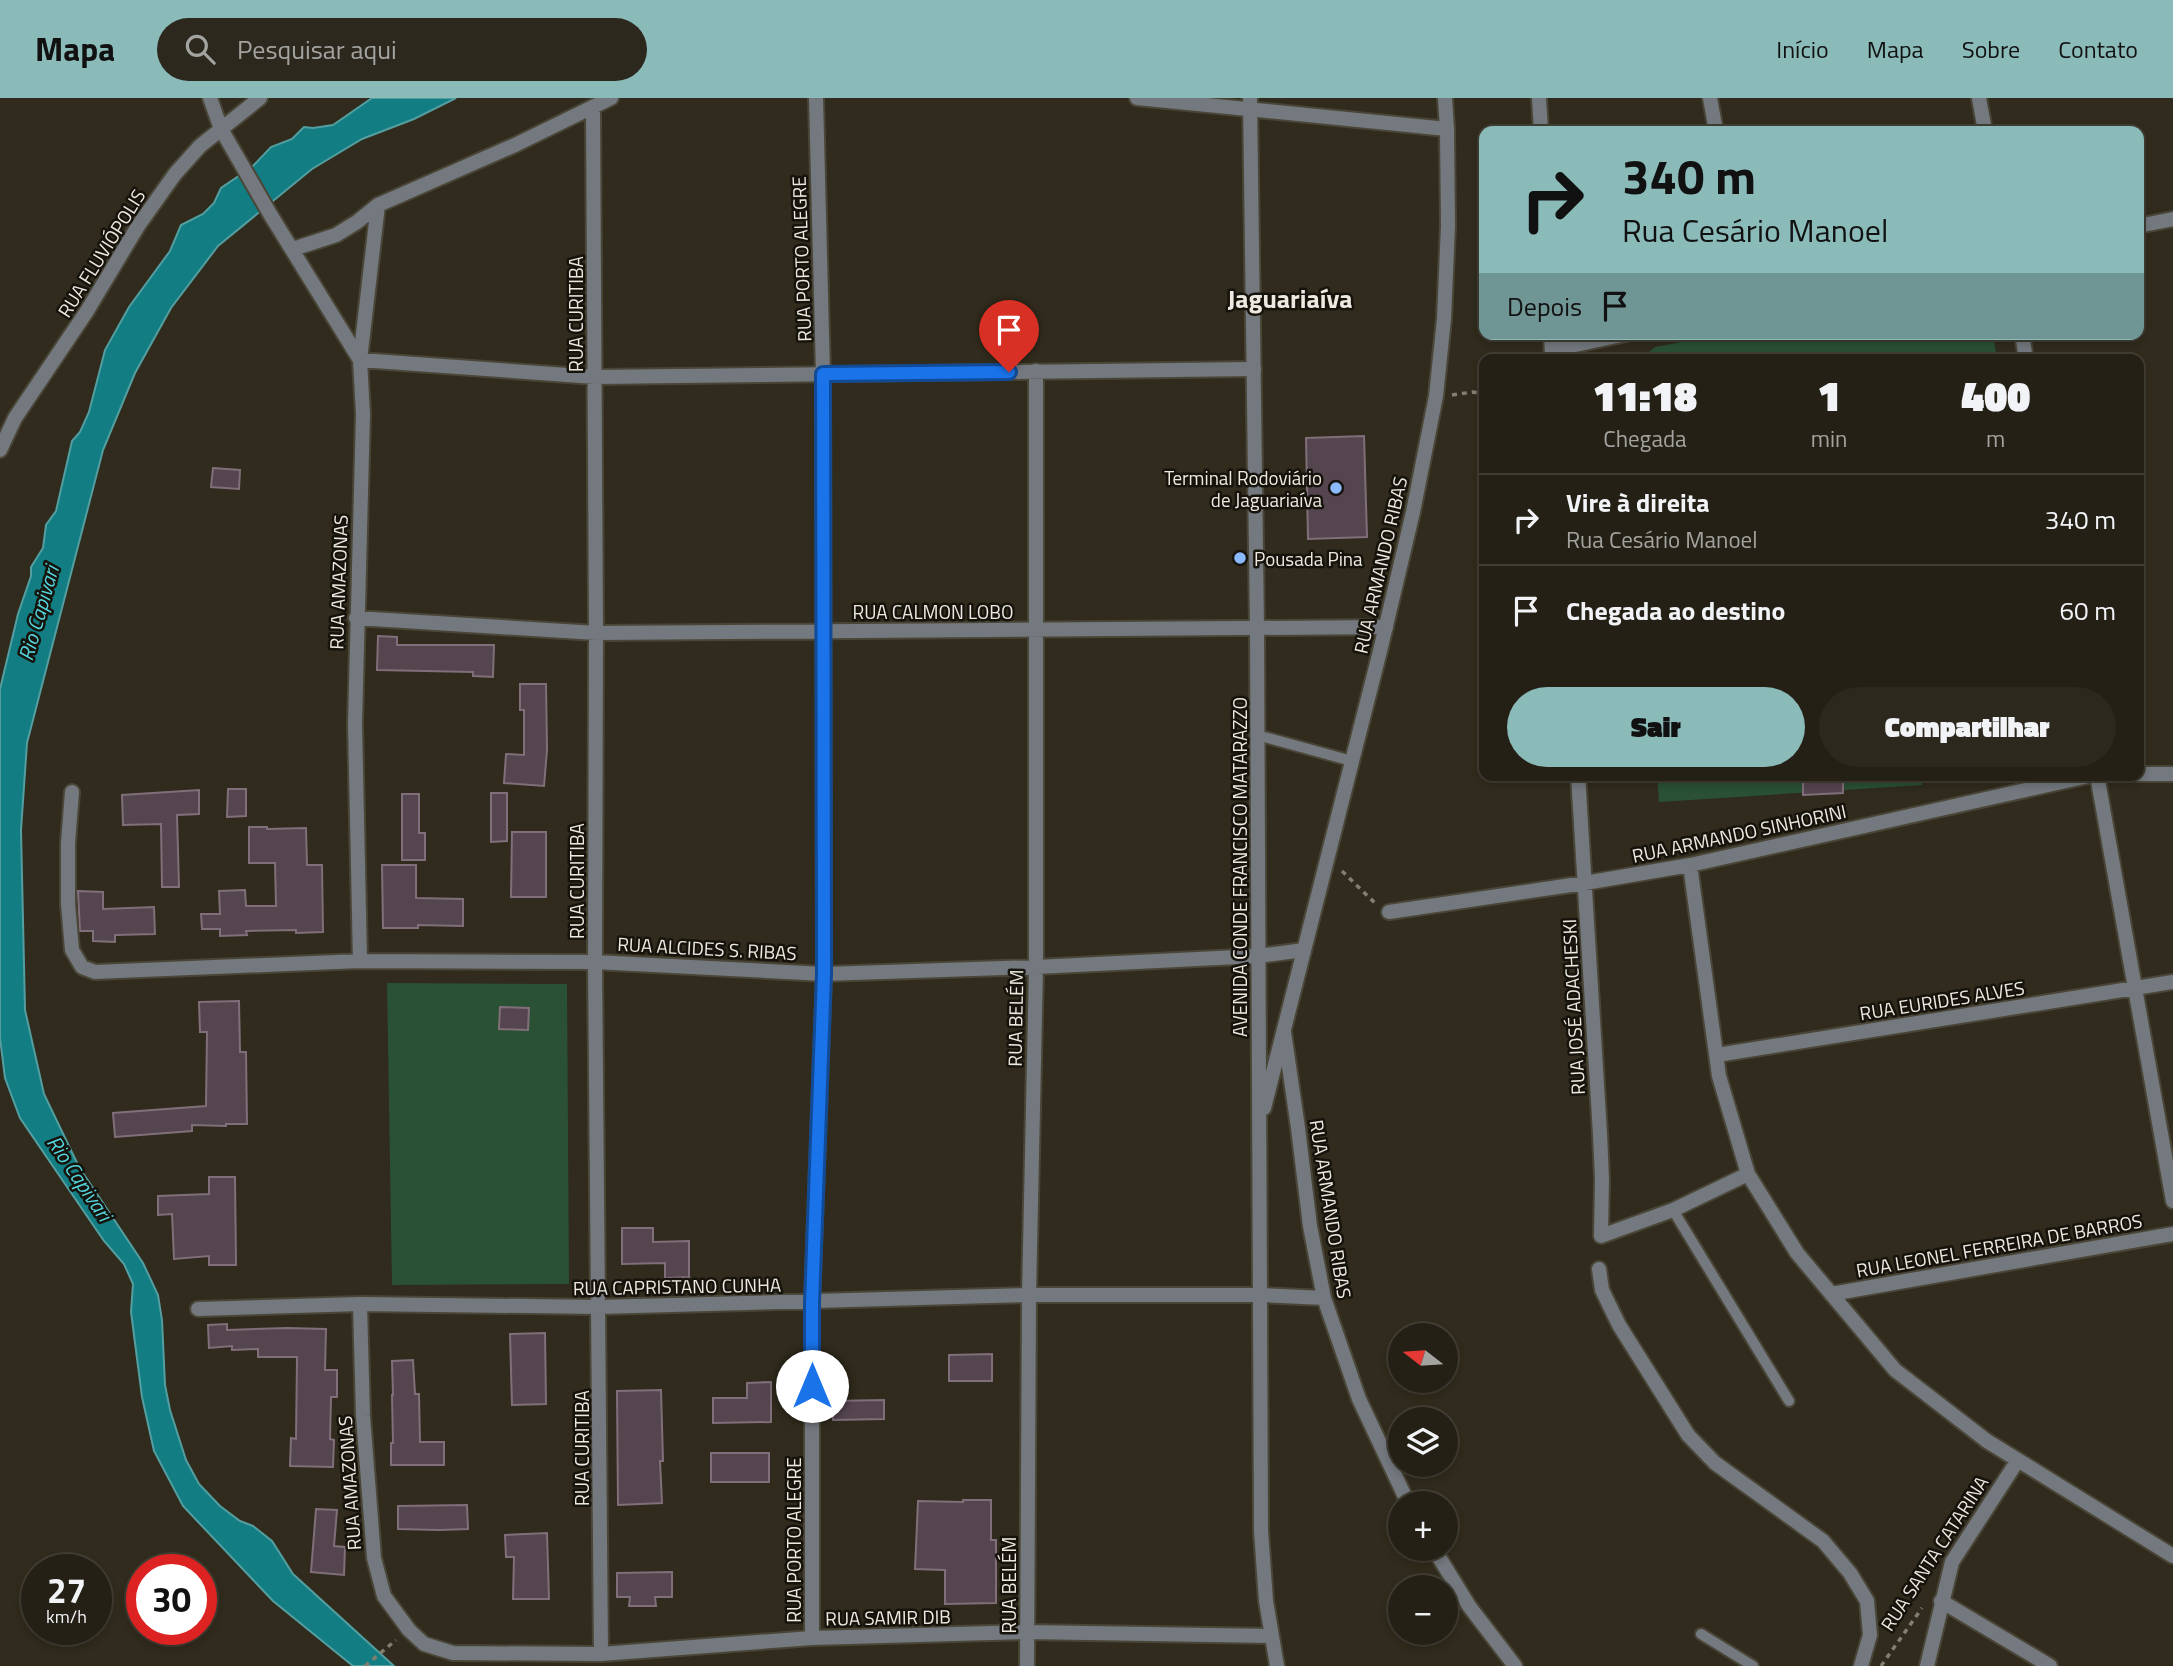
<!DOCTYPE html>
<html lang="pt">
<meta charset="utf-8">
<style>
body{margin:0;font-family:"Titillium Web",sans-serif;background:#2c281e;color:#f1f3f6;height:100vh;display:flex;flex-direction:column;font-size:26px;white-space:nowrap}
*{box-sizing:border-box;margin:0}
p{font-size:23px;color:#a3a3a0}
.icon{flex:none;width:38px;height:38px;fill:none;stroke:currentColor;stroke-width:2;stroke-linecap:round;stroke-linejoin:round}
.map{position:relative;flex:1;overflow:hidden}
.details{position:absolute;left:1479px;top:256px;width:665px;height:427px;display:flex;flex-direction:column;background:#242015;border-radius:14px;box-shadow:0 4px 10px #0003,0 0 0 2px #413e34}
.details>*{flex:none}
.hud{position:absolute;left:1479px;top:28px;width:665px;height:214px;border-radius:14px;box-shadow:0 4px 10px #0003,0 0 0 2px #413e34;background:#8bbbb9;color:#111;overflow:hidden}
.needle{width:46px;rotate:287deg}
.controls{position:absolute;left:1388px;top:1225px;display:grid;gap:14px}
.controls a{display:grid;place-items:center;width:70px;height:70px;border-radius:50%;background:#242015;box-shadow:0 4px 10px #0003,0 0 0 2px #413e34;font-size:35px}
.speed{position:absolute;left:21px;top:1456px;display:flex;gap:14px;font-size:35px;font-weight:700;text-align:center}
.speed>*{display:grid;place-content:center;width:91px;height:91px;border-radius:50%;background:#242015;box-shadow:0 4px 10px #0003,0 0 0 2px #413e34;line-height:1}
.speed small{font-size:18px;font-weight:400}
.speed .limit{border:10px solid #d22;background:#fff;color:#111}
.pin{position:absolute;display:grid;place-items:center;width:60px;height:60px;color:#fff;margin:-72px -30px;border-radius:50% 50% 50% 0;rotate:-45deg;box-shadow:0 0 7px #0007}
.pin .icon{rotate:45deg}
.me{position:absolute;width:77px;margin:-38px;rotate:0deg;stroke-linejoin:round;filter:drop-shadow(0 0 5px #0008)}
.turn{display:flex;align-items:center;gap:24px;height:147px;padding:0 28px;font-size:32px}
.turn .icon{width:91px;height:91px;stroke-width:2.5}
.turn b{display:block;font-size:49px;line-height:60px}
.then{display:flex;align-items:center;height:66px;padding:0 28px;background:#0003;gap:14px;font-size:26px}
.eta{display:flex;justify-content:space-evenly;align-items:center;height:119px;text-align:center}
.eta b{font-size:42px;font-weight:800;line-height:49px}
.cta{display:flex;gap:14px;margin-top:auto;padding:14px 28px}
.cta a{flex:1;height:80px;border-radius:42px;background:#8bbbb9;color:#111;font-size:28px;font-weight:800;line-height:80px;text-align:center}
.cta a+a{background:#2c281e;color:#f1f3f6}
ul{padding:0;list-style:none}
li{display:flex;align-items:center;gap:21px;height:91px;padding:0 28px;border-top:2px solid #413e34}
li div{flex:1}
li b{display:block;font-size:26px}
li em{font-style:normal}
header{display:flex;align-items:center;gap:42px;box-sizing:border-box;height:98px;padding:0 35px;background:#8bbbb9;color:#111}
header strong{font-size:33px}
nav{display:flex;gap:38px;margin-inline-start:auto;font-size:24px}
.search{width:490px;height:63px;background:#2c281e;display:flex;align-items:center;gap:18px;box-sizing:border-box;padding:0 24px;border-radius:38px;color:#a3a3a0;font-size:26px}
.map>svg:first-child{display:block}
.green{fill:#2a5133}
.water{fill:#127e84;stroke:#549ea0;stroke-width:2}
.building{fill:#55454f;stroke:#806f7a;stroke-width:2}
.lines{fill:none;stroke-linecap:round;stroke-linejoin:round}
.service-casing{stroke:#4a4637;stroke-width:14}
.minor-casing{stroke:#4a4637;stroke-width:18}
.tertiary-casing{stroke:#4a4637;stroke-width:18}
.path{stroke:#837e72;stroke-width:3.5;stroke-dasharray:5 5;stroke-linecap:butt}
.service{stroke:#74797f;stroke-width:10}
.minor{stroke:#74797f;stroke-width:14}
.tertiary{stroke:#74797f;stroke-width:14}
.route-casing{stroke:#114b97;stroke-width:18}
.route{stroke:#1a73e8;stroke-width:12}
.poi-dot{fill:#8abafc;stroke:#16130d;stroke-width:2.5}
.labels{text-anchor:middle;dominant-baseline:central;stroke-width:5;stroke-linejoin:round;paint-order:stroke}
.street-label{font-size:19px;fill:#ede9e0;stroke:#16130d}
.poi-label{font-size:19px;fill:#ede9e0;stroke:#16130d;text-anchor:end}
.water-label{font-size:21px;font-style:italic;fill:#54d5dd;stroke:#16130d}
.district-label{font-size:26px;font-weight:bold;fill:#ede9e0;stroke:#16130d}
</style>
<header>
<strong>Mapa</strong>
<div class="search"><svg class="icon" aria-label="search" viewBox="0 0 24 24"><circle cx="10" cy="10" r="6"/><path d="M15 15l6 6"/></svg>Pesquisar aqui</div>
<nav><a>Início</a><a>Mapa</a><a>Sobre</a><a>Contato</a></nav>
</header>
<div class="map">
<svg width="2173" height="1568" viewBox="0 0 2173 1568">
<rect width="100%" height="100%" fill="#302b1c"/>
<path class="green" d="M 1725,236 L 1993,236 L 1997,261 L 1640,261 L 1655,249 Z
M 1657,677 L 1922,677 L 1922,687 L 1659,704 Z
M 387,885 L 567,886 L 569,1186 L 392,1187 Z"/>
<path class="water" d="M 372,0 L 456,0 L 414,21 L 362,41 L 312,71 L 218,148 L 171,210 L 135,275 L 103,352 L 27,645 L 21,732 L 25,912 L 44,996 L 79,1069 L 143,1165 L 158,1197 L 162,1222 L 165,1287 L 170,1312 L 186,1362 L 199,1386 L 220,1408 L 240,1423 L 253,1428 L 272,1443 L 293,1476 L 394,1568 L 353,1568 L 273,1503 L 183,1408 L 154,1353 L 142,1299 L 131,1214 L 133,1186 L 124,1166 L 104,1143 L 20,1020 L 5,980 L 0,940 L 0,591 L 18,516 L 31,478 L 31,469 L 43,450 L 46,427 L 56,413 L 72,343 L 80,334 L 89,314 L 105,252 L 129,209 L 170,153 L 181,127 L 203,116 L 214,105 L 221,90 L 252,69 L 271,49 L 292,41 L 304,29 L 313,30 L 333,27 Z"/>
<path class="building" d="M 1364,338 L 1367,439 L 1308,441 L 1306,340 Z
M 213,370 L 240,372 L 239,391 L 211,389 Z
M 378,538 L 397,539 L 397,547 L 494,547 L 493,579 L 473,578 L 473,574 L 377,572 Z
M 520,586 L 546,586 L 547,652 L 544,688 L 504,685 L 506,656 L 524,657 L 524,612 L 520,612 Z
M 1843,680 L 1843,695 L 1803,697 L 1803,682 Z
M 228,691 L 246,691 L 246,718 L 227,719 Z
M 199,692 L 199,716 L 177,717 L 179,789 L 162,789 L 161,726 L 123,727 L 122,697 Z
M 491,695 L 507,695 L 507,743 L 491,744 Z
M 402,696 L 419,696 L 419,735 L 425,735 L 425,762 L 402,762 Z
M 249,729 L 267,729 L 267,731 L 306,730 L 307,767 L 322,767 L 323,834 L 296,835 L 296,832 L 246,833 L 247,837 L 220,838 L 220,831 L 202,831 L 201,816 L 220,816 L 219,793 L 245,792 L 246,808 L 276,808 L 275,765 L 249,765 Z
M 512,734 L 546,734 L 546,799 L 511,799 Z
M 382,767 L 416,767 L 416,800 L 463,801 L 463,828 L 418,827 L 418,830 L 383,830 Z
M 78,793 L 103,794 L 103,811 L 154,809 L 155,836 L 115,837 L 115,844 L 93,843 L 93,833 L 80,833 Z
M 239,903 L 240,954 L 246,954 L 247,1026 L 226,1026 L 226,1028 L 192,1027 L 192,1033 L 115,1039 L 113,1015 L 206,1008 L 207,934 L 200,934 L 199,904 Z
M 500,909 L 529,910 L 528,932 L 499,931 Z
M 209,1079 L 235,1079 L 236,1167 L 209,1167 L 209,1158 L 174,1161 L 172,1116 L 158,1117 L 158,1098 L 209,1096 Z
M 622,1130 L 653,1130 L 653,1144 L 689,1143 L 689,1179 L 665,1180 L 665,1165 L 622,1166 Z
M 227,1226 L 227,1232 L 287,1230 L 326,1231 L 325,1272 L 337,1272 L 337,1299 L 331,1299 L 330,1341 L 334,1342 L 333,1369 L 290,1368 L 291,1340 L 296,1341 L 297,1259 L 258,1259 L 258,1251 L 232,1252 L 232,1248 L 209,1250 L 208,1227 Z
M 545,1235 L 546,1306 L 512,1307 L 510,1236 Z
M 992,1256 L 992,1283 L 949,1283 L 949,1257 Z
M 413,1262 L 415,1296 L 419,1296 L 420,1344 L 444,1344 L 444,1367 L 391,1367 L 391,1345 L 393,1345 L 392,1297 L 393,1297 L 392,1263 Z
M 771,1284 L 771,1324 L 713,1325 L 713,1300 L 747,1300 L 747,1285 Z
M 661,1292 L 663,1363 L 660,1363 L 662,1405 L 618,1407 L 617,1293 Z
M 884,1302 L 884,1321 L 833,1322 L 832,1303 Z
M 711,1355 L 769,1355 L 769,1384 L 711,1384 Z
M 963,1402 L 991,1402 L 991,1442 L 996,1442 L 996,1505 L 945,1506 L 945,1472 L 915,1471 L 918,1403 L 963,1404 Z
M 467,1407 L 468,1431 L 439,1432 L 398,1431 L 398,1408 Z
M 316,1411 L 337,1412 L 334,1448 L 345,1449 L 344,1477 L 311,1474 Z
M 547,1435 L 549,1501 L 513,1501 L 514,1459 L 506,1459 L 505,1437 Z
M 672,1474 L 672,1499 L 655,1499 L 656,1508 L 629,1508 L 630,1499 L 617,1499 L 617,1475 Z"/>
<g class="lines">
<defs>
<path id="service" d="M 1257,637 L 1352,663
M 1673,1112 L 1789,1303
M 1701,1536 L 1753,1568"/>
<path id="minor" d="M 210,0 L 221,31 L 270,116 L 360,262 L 595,279 L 1254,271
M 1137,0 L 1447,31
M 1539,0 L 1541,33
M 1710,0 L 1716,33
M 1979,0 L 1985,33
M 593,10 L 596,535 L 595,864 L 601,1556
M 2138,128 L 2173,121
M 293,151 L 336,137 L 357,124 L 378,107 L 515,47 L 611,0
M 1551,236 L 1552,259
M 2022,236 L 2026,261
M 1552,252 L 1626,236
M 0,352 L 15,320 L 87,213 L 138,128 L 175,76 L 200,48 L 260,0
M 356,520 L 596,535 L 1386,529
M 2138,676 L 2173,676
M 1578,677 L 1600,1036 L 1602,1081 L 1601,1138 L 1673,1112 L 1748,1076
M 2097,677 L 2173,1103
M 72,694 L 68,745 L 68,806 L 72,852 L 82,869 L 95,874 L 360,863 L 595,864 L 824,876 L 1036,869 L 1258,858 L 1304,852
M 1690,767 L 1719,978 L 1748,1076 L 1797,1155 L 1895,1272 L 1987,1343 L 2173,1458
M 1389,814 L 1585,785 L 1690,767 L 2093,677
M 360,863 L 355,626 L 363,316 L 360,262 L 378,107
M 1284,934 L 1298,1030 L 1310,1128 L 1324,1200 L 1359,1301 L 1408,1405
M 1717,957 L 2173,884
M 1599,1171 L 1602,1192 L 1619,1227 L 1688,1337 L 1715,1365 L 1823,1443 L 1850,1475 L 1867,1503 L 1870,1537 L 1861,1568
M 1831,1196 L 2173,1136
M 360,1206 L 363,1318 L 374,1460 L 384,1498 L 409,1532 L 424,1546 L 453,1555 L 601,1556 L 812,1540 L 1027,1534 L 1271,1538
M 198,1211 L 360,1206 L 599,1209 L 1029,1197 L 1261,1197 L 1324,1200
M 1434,1451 L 1469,1508 L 1515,1568
M 1941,1503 L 2050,1568
M 812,1540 L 812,1205 L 824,876 L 823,276 L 816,0
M 1027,1568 L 1029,1197 L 1036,869 L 1036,273
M 1927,1568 L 1952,1464 L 2018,1362"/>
<path id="tertiary" d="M 1250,0 L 1257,530 L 1261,1433 L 1266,1503 L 1277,1568
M 1264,1010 L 1380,553 L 1413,414 L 1436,298 L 1444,221 L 1448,128 L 1447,31 L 1445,0"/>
</defs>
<use href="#service" class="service-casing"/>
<use href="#minor" class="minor-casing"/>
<use href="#tertiary" class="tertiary-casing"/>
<path class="path" d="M 1452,297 L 1473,294 L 1484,296
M 1342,773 L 1377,807
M 365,1568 L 396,1542
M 1881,1568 L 1922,1510"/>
<use href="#service" class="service"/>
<use href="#minor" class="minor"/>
<use href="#tertiary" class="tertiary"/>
</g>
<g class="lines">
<defs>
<path id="route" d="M 812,1288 L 812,1205 L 824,876 L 823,276 L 1009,274"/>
</defs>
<use href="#route" class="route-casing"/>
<use href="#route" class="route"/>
</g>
<g class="poi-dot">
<circle cx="1336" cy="390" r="7"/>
<circle cx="1240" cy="460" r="7"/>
</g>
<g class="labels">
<g class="street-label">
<text transform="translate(101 155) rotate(-58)">RUA FLUVIÓPOLIS</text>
<text transform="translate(801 161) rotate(-92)">RUA PORTO ALEGRE</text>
<text transform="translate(575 216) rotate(-90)">RUA CURITIBA</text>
<text transform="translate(1380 467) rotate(-77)">RUA ARMANDO RIBAS</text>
<text transform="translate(338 484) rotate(-88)">RUA AMAZONAS</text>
<text x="933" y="513">RUA CALMON LOBO</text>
<text transform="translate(1739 735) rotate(-12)">RUA ARMANDO SINHORINI</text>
<text transform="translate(1239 769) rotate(-90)">AVENIDA CONDE FRANCISCO MATARAZZO</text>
<text transform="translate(576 783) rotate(-90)">RUA CURITIBA</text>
<text transform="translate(707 850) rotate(3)">RUA ALCIDES S. RIBAS</text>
<text transform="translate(1942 902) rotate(-9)">RUA EURIDES ALVES</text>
<text transform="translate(1573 909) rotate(-93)">RUA JOSÉ ADACHESKI</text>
<text transform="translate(1015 920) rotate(-89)">RUA BELÉM</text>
<text transform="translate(1331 1111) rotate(81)">RUA ARMANDO RIBAS</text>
<text transform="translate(1999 1147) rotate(-10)">RUA LEONEL FERREIRA DE BARROS</text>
<text transform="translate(677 1188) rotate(-1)">RUA CAPRISTANO CUNHA</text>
<text transform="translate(581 1350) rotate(-90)">RUA CURITIBA</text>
<text transform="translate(349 1385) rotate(-94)">RUA AMAZONAS</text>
<text transform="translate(793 1442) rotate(-90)">RUA PORTO ALEGRE</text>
<text transform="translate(1934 1455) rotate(-57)">RUA SANTA CATARINA</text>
<text transform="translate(1008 1487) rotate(-90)">RUA BELÉM</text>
<text transform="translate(888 1519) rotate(-1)">RUA SAMIR DIB</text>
</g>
<g class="poi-label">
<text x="1322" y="379">Terminal Rodoviário<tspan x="1322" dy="22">de Jaguariaíva</tspan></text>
<text x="1254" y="460" text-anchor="start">Pousada Pina</text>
</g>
<g class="water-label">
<text transform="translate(38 515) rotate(-74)">Rio Capivari</text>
<text transform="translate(80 1080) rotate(56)">Rio Capivari</text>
</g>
<g class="district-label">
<text x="1290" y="200">Jaguariaíva</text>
</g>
</g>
</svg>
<div class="controls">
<a><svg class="needle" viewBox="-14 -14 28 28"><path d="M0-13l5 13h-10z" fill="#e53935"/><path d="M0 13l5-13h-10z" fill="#a3a3a0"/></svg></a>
<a><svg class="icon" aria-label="layers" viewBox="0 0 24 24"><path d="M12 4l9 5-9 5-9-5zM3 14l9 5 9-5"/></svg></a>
<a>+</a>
<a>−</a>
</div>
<div class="speed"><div>27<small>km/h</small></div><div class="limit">30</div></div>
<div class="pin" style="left:1009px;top:274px;background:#d93025"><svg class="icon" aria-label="arrive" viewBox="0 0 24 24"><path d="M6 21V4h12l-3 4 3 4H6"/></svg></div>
<svg class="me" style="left:812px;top:1288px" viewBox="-20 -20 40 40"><circle r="19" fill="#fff"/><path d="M0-13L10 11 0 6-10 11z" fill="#1a73e8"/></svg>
<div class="hud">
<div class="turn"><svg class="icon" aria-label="right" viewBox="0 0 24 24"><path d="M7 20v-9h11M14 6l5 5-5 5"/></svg><div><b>340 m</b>Rua Cesário Manoel</div></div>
<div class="then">Depois<svg class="icon" aria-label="arrive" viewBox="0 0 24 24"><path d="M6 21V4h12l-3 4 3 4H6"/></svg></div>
</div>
<section class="details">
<div class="eta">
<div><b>11:18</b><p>Chegada</p></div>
<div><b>1</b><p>min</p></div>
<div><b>400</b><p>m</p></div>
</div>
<ul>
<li><svg class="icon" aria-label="right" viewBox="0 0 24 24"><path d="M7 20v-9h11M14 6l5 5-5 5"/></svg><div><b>Vire à direita</b><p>Rua Cesário Manoel</p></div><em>340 m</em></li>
<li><svg class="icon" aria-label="arrive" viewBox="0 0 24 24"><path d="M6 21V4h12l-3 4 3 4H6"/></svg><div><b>Chegada ao destino</b></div><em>60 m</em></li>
</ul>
<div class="cta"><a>Sair</a><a>Compartilhar</a></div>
</section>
</div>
